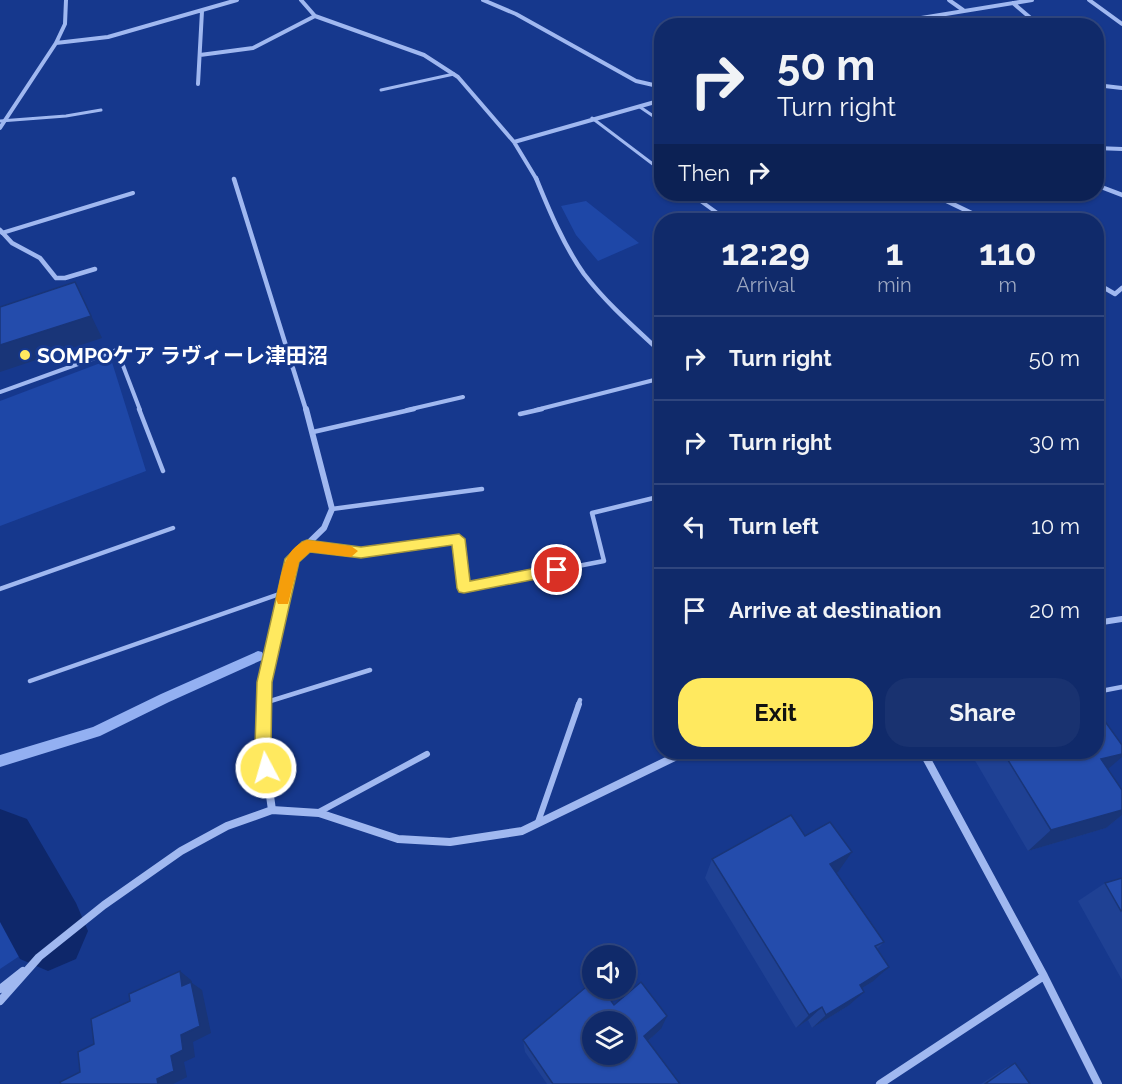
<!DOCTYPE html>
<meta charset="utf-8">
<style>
body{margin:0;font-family:Raleway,"Noto Sans JP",sans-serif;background:#193270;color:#f1f3f6;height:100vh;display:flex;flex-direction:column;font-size:22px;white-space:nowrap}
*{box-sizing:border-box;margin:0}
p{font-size:20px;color:#9ca7c1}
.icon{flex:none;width:33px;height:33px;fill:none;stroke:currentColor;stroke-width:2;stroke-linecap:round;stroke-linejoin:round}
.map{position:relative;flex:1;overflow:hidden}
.sheet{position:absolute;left:654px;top:213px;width:450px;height:546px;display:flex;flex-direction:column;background:#102a6a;border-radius:24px;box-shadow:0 2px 4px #0004,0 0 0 2px #30467e}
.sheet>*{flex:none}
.guide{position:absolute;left:654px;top:18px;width:450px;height:183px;border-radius:24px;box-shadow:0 2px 4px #0004,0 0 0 2px #30467e;background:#102a6a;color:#f1f3f6;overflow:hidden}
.fabs{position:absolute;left:582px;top:945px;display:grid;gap:12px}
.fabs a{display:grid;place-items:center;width:54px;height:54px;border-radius:50%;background:#102a6a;box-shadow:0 2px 4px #0004,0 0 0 2px #30467e;font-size:30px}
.pin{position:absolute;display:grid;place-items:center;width:51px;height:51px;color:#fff;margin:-26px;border:3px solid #fff;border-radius:50%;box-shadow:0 2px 6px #0007}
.me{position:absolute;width:66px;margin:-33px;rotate:354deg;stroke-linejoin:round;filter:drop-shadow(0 0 4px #0008)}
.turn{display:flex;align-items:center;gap:21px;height:126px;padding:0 24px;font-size:27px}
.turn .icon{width:78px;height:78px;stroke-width:2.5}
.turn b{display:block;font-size:42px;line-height:51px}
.then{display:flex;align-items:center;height:57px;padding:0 24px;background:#0003;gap:12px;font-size:22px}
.eta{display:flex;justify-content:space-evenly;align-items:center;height:102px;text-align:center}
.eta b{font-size:36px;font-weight:700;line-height:42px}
.action{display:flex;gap:12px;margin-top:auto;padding:12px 24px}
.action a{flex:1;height:69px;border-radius:24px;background:#ffe95f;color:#111;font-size:24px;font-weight:700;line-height:69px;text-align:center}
.action a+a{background:#193270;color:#f1f3f6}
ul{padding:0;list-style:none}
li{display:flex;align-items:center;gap:18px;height:84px;padding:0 24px;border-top:2px solid #30467e}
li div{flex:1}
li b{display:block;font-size:22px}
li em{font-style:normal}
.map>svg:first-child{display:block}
.green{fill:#1e47a7}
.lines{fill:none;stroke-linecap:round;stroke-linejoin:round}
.stream{fill:#93b0f2;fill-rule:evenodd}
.river{fill:#0e276a;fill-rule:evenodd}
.service-far3{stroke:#a0b8f0;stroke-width:3}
.service-far2{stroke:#a0b8f0;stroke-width:4}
.service-far1{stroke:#a0b8f0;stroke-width:4.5}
.service{stroke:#a0b8f0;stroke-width:6}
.minor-far3{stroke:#a0b8f0;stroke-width:4}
.minor-far2{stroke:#a0b8f0;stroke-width:4.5}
.minor-far1{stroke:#a0b8f0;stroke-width:6}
.minor{stroke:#a0b8f0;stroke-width:8}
.wall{fill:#1f4194}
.shaded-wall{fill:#193578}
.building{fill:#244cac;stroke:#193578;stroke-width:1.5;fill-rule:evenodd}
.route{fill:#ffe95f;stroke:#a6973e;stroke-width:1.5}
.slow{fill:#f59e0b}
.poi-dot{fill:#ffe95f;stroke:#16388d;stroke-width:2}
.labels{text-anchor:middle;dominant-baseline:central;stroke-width:6;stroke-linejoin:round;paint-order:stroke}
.poi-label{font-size:21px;font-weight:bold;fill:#fff;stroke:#16388d;text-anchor:start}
</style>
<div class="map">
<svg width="1122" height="1084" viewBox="0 0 1122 1084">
<rect width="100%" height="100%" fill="#16388d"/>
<path class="green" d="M 586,201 L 639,243 L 598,261 L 576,235 L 561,206 Z
M 111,359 L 146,471 L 0,526 L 0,401 Z
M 0,878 L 36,945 L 0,969 Z"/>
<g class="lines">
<path class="stream" d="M 258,651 L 262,652 L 264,656 L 262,660 L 169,702 L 100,736 L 0,767 L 0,755 L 93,727 L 161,694 Z"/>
<path class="river" d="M 0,809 L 27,819 L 76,903 L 88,931 L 76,959 L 48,971 L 20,959 L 0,922 Z"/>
<path class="service-far3" d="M 381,90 L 454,74
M 640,107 L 662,122
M 592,118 L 662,171
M 0,121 L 66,116 L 101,110"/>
<path class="service-far2" d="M 691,194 L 727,220
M 2,233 L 133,193
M 0,392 L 117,350 L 140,410
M 407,410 L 463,397
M 536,410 L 662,378"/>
<path class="service-far1" d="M 139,409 L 163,471
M 520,414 L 542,409
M 313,432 L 414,409
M 332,509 L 482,489
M 307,546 L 361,553 L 459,539 L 464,588 L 604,561 L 592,513 L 662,496
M 0,589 L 173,528
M 30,681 L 285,592
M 1096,692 L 1122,687
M 264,703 L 370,670
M 578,705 L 580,700"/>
<path class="service" d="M 319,812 L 427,754
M 538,822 L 579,704"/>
<path class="minor-far3" d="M 301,0 L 315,16 L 424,55 L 458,77 L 514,142 L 537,180
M 483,0 L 516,14 L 636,81 L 662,87
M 949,0 L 963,10
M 1089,0 L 1122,24
M 1013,3 L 1040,26
M 872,26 L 1032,0
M 56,43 L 108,37 L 237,0
M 200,55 L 253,48 L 315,16
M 198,84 L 202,11
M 1096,85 L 1122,88
M 0,128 L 56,43 L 65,24 L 66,0
M 514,142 L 662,100
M 1096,148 L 1122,149"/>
<path class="minor-far2" d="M 536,178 C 549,210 564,246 584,274 C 607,304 635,328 662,353
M 234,179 L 306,410
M 1096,185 L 1122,195
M 932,194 L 986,220
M 0,230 L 12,243 L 40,258 L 56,278 L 65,278 L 95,269
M 1096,283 L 1115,294 L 1122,288"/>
<path class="minor-far1" d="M 1096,623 L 1122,619
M 264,705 L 264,682 L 292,559 L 324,528 L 332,509 L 306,409"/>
<path class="minor" d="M 264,704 L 263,746 L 272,810
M 923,752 L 1044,976 L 1098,1084
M 0,989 L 23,971
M 0,1001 L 39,957 L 104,905 L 181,851 L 227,826 L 272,810 L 319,813 L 398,839 L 450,842 L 522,831 L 685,752
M 880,1084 L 1044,976"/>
</g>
<path class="wall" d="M 970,752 L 1096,752 L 1122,790 L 1122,815 L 1106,828 L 1028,851 Z
M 805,836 L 838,872 L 836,873 L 884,942 L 877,949 L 872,982 L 862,988 L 848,1006 L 812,1028 L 808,1020 L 796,1028 L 705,878 L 712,859 Z
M 1122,878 L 1122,980 L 1078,901 L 1105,883 Z
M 614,1005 L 661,1029 L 648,1041 L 680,1084 L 547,1084 L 525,1052 L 523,1040 Z
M 1015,1063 L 1030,1084 L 981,1084 L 1005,1068 Z"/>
<path class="shaded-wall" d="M 75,282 L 102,338 L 0,372 L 0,345 Z
M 1122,754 L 1122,757 L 1101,775 L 1101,759 Z
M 1122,810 L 1122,815 L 1106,828 L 1028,851 L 1051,830 Z
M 852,852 L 838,872 L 817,884 L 830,864 Z
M 889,967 L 872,982 L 844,999 L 860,985 Z
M 180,971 L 191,980 L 192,983 L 202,990 L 211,1033 L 193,1042 L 195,1057 L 184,1062 L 187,1077 L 173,1084 L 158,1084 L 157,1079 L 171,1056 L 181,1035 Z
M 864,992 L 848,1006 L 812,1028 L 826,1015 Z
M 822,1007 L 808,1020 L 796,1028 L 809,1015 Z
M 667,1016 L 661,1029 L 640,1048 L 644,1036 Z"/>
<path class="building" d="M 75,282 L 91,316 L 0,345 L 0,307 Z
M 1104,720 L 1122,745 L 1122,754 L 1101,759 L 1122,790 L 1122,810 L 1051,830 L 1003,752 L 1096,752 L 1096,722 Z
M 791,815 L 805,836 L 830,822 L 852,852 L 830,864 L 884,942 L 875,946 L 889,967 L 860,985 L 864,992 L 826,1015 L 822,1007 L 809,1015 L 712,859 Z
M 1122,878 L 1122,910 L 1121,911 L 1105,883 Z
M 180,971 L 182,986 L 191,982 L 200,1026 L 181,1035 L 183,1050 L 171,1056 L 174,1071 L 157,1079 L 158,1084 L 61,1084 L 60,1082 L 80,1072 L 78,1052 L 94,1044 L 91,1019 L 130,1001 L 129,994 Z
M 592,982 L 592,988 L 602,988 L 614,1005 L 641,982 L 667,1016 L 644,1036 L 680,1084 L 553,1084 L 523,1040 ZM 592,1022 L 626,1022 L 626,1054 L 592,1054 Z
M 1015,1063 L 1030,1084 L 985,1084 Z"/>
<path class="route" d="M 459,534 L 465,539 L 470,581 L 557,564 L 562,566 L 564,570 L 562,574 L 557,575 L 464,593 L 459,592 L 457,588 L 452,545 L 361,558 L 310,552 L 299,562 L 272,682 L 271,746 L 275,768 L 272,773 L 266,775 L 261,773 L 255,746 L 257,682 L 285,559 L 302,542 L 307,540 L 361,547 Z"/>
<path class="slow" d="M 307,540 L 351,546 L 358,551 L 351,557 L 310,552 L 299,562 L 288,604 L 278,604 L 276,599 C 281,578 282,549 307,540 Z"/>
<circle class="poi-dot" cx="25" cy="355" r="6"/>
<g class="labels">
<g class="poi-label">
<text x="37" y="355">SOMPOケア ラヴィーレ津田沼</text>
</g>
</g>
</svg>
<div class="fabs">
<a><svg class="icon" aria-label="sound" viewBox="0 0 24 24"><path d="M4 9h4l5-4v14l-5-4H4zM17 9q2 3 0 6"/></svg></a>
<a><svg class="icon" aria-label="layers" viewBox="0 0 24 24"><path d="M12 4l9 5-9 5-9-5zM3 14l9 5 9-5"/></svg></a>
</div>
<div class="pin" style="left:557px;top:570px;background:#d93025"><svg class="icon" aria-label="arrive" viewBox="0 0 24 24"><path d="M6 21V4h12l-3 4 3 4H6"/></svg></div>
<svg class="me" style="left:266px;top:768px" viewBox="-20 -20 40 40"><circle r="17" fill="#ffe95f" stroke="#fff" stroke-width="3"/><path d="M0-11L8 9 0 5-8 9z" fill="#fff"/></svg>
<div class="guide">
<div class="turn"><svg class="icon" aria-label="right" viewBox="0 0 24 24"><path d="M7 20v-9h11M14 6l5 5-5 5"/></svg><div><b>50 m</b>Turn right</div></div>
<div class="then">Then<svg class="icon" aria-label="right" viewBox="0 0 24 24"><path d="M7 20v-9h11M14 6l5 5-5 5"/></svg></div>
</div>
<section class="sheet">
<div class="eta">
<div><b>12:29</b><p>Arrival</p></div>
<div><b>1</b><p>min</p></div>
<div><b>110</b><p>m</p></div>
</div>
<ul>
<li><svg class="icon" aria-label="right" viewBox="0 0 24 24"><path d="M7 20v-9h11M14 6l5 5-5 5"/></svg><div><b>Turn right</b></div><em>50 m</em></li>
<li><svg class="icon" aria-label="right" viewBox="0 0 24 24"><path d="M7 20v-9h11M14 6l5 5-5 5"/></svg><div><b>Turn right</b></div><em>30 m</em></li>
<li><svg class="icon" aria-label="left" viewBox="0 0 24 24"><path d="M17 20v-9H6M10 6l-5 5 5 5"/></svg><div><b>Turn left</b></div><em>10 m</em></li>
<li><svg class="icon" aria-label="arrive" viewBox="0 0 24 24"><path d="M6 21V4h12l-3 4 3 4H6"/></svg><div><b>Arrive at destination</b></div><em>20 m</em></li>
</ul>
<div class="action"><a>Exit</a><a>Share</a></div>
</section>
</div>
